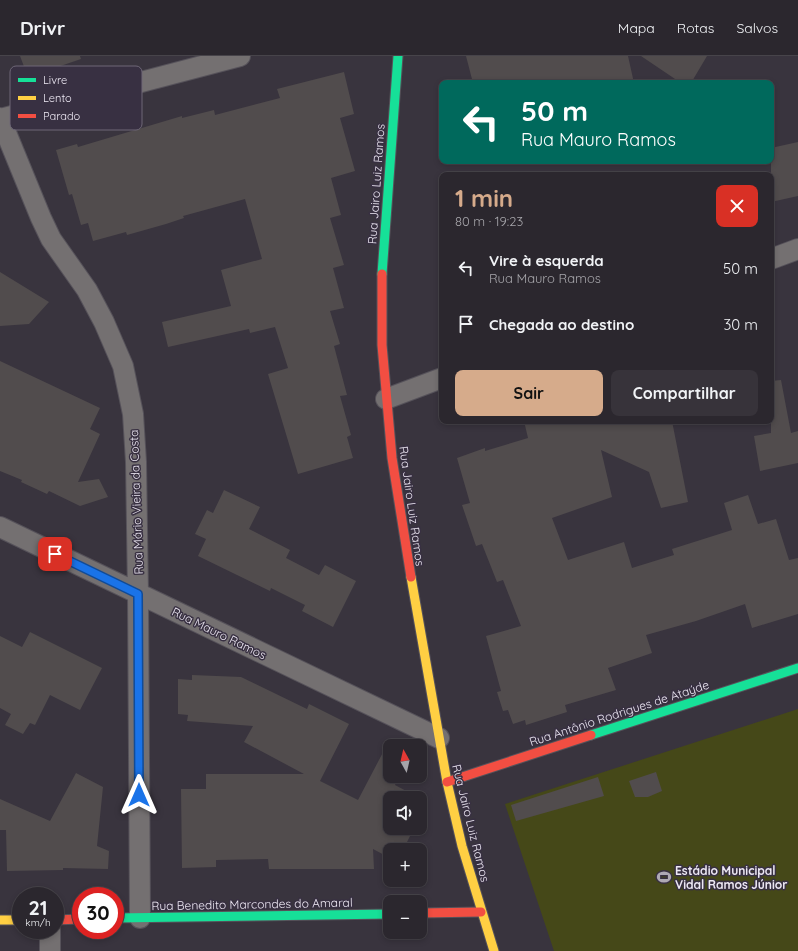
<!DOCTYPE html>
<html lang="pt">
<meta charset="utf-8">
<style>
body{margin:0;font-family:Quicksand,sans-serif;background:#37333a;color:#f1f3f6;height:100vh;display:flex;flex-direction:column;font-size:15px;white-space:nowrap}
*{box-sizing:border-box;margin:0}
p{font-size:13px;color:#a6a5aa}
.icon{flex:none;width:22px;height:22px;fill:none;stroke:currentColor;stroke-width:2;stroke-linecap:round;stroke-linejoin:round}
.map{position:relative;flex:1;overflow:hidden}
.side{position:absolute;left:439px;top:116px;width:335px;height:252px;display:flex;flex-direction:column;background:#2b272e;border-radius:8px;box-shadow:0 2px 6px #0003,0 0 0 1px #47444a}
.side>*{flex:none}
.banner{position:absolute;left:439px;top:24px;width:335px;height:84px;border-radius:8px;box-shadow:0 2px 6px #0003,0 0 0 1px #47444a;background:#00695c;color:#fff;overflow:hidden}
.needle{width:26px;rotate:352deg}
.fabs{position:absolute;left:383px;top:683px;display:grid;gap:8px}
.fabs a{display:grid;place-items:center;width:44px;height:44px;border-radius:8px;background:#2b272e;box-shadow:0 2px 6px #0003,0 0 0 1px #47444a;font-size:20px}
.speed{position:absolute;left:12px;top:831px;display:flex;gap:8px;font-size:20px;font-weight:700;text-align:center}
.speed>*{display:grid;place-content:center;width:52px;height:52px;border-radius:50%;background:#2b272e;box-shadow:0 2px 6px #0003,0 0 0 1px #47444a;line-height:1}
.speed small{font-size:10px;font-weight:400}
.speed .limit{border:6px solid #d22;background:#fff;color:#111}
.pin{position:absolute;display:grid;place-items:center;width:34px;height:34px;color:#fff;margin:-17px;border-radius:8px;box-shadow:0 2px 6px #0006}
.me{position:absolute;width:44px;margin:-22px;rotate:0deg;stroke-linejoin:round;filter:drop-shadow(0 0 3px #0008)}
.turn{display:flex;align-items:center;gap:14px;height:84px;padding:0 16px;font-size:18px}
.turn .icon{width:52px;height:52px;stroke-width:2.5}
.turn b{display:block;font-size:28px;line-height:34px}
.round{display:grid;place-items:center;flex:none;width:42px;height:42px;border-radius:8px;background:#37333a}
.headline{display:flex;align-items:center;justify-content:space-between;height:68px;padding:0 16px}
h1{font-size:24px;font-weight:700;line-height:30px;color:#d6ab8b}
.cta{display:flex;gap:8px;margin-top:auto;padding:8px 16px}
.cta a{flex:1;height:46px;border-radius:8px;background:#d6ab8b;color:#111;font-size:16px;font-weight:700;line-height:46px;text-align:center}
.cta a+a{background:#37333a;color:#f1f3f6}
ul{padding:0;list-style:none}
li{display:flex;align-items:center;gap:12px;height:56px;padding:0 16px}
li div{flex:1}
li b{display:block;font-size:15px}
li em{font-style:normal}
header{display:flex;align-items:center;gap:24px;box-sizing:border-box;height:56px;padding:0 20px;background:#2b272e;border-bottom:1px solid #47444a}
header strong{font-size:19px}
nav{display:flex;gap:22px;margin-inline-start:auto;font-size:14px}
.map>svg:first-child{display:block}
.green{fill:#454818}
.building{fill:#514c4d}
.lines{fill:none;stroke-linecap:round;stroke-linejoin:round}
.street-casing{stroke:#56525a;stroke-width:22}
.fast-casing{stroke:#56525a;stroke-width:11}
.slow-casing{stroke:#56525a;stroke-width:11}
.jam-casing{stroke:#56525a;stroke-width:11}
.street{stroke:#747071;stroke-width:20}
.fast{stroke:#16e098;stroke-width:9}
.slow{stroke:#ffcf43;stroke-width:9}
.jam{stroke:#f24e42;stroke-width:9}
.route-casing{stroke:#114b97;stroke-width:10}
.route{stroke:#1a73e8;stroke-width:7}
.labels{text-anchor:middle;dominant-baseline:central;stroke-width:3;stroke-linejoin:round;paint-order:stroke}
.street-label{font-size:12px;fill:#ede8f3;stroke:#383042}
.poi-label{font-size:12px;font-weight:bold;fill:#ede8f3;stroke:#383042;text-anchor:start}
.key{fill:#383042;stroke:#6e6777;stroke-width:1}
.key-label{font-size:11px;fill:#ede8f3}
</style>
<header>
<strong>Drivr</strong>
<nav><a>Mapa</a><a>Rotas</a><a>Salvos</a></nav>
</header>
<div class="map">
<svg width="798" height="895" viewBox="0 0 798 895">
<rect width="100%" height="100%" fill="#39343e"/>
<path class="green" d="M 798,653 L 798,895 L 554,895 L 505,748 Z"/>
<path class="building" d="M 20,0 L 80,0 L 81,3 L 28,21 Z
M 466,0 L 628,0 L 634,27 L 473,27 Z
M 641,0 L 707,0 L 691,27 L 681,27 Z
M 344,16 L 354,58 L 340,62 L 355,115 L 331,122 L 341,159 L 330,162 L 344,209 L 333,212 L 344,252 L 330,255 L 340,288 L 334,290 L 347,339 L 340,340 L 351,379 L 347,381 L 353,402 L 298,418 L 268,318 L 288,312 L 275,271 L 250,277 L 249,273 L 168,291 L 162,266 L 231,250 L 221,214 L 262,203 L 245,143 L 183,160 L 184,162 L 166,168 L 127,179 L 126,176 L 93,185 L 88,167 L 81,169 L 72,138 L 69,139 L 56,94 L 77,88 L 78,91 L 182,60 L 182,62 L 214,54 L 215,59 L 280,42 L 277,33 Z
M 798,86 L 798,140 L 771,146 L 771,92 Z
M 0,216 L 49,246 L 29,268 L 0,270 Z
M 0,305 L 100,352 L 90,373 L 100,378 L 78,426 L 99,423 L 108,441 L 80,450 L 49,435 L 47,438 L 21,426 L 22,424 L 0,415 Z
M 781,324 L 791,377 L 798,375 L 798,407 L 760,415 L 754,380 L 771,377 L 771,325 Z
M 524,365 L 672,365 L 688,446 L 661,452 L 649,416 L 601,394 L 612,441 L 552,462 L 568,504 L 624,486 L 632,512 L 674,499 L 672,493 L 732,474 L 724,447 L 748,439 L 758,468 L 776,463 L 789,504 L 798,502 L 798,558 L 752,572 L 745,548 L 696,565 L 646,579 L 652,597 L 608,612 L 616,634 L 565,649 L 567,656 L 526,669 L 525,664 L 513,668 L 508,654 L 503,655 L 497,636 L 501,635 L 486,580 L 521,570 L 503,524 L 497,526 L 482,488 L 476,490 L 462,449 L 470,447 L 457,402 L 485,392 L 485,395 L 528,382 Z
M 224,434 L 260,451 L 249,473 L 290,494 L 286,502 L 319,519 L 325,509 L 356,525 L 333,571 L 302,555 L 305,549 L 271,532 L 270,535 L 198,500 L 206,483 L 195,478 L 207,454 L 213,457 Z
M 30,576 L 102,612 L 80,654 L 50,639 L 35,669 L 30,667 L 23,678 L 5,669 L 11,658 L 0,652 L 0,580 L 22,591 Z
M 192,619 L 241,621 L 307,653 L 309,648 L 349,668 L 320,725 L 358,744 L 390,683 L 390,720 L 399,720 L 395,729 L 410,737 L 408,742 L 390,742 L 390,772 L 396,772 L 410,780 L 403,794 L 390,794 L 390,802 L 373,793 L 374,813 L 269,813 L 268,803 L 216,804 L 216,811 L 182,812 L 181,733 L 206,733 L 206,718 L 304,718 L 244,686 L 253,670 L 187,665 L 188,659 L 178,658 L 178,623 L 192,624 Z
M 656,716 L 662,735 L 648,741 L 635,741 L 629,725 Z
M 76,717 L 103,731 L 97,790 L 109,795 L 108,813 L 63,812 L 63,814 L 7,815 L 6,774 L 0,774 L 0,743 L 50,765 Z
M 598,721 L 604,740 L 516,765 L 511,749 Z"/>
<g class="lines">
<defs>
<path id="street" d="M 0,62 L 41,162 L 51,183 L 87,234 L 104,266 L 123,310 L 133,358 L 136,406 L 138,538 L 140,862
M 0,63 L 240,0
M 771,203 L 798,193
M 386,343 L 442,322
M 0,471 L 439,682
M 50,874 L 50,895"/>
<path id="fast" d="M 382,218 L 398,0
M 591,679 L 798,612
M 115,862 L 390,858"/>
<path id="slow" d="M 411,521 L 447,726 L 462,790 L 494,895
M 0,864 L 21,864"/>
<path id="jam" d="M 382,218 L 382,289 L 392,402 L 411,521
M 447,726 L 591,679
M 420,857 L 481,856
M 55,864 L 81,863"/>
</defs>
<use href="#street" class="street-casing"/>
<use href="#fast" class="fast-casing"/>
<use href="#slow" class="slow-casing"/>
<use href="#jam" class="jam-casing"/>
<use href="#street" class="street"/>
<use href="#fast" class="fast"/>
<use href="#slow" class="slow"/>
<use href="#jam" class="jam"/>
</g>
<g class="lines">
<defs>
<path id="route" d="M 55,498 L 138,538 L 139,739"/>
</defs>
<use href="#route" class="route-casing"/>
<use href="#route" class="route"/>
</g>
<defs>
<symbol id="stadium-bare" viewBox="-9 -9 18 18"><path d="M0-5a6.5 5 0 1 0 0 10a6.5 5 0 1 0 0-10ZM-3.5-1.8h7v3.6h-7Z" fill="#aea9b4" stroke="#383042" stroke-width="2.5" paint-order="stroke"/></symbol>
</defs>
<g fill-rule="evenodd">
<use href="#stadium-bare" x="654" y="811" width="20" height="20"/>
</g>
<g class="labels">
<g class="street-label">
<text transform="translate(376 128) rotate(-86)">Rua Jairo Luiz Ramos</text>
<text transform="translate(136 446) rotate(-92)">Rua Mário Vieira da Costa</text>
<text transform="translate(412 450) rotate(82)">Rua Jairo Luiz Ramos</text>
<text transform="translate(219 577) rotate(26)">Rua Mauro Ramos</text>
<text transform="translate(619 657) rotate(-18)">Rua Antônio Rodrigues de Ataýde</text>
<text transform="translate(471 767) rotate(76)">Rua Jairo Luiz Ramos</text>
<text transform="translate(252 848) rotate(-1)">Rua Benedito Marcondes do Amaral</text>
</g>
<g class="poi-label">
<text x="675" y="814">Estádio Municipal<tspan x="675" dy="14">Vidal Ramos Júnior</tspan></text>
</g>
</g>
<rect x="10" y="10" width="132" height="64" rx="6" class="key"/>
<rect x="18" y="22" width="18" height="4" fill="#16e098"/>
<rect x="18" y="40" width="18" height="4" fill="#ffcf43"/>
<rect x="18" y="58" width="18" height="4" fill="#f24e42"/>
<g class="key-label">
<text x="43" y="28">Livre</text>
<text x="43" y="46">Lento</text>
<text x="43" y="64">Parado</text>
</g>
</svg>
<div class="fabs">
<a><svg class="needle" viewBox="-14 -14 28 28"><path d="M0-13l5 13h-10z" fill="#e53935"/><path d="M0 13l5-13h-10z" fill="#a6a5aa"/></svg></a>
<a><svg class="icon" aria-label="sound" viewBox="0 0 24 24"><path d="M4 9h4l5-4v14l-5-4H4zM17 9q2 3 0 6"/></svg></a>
<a>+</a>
<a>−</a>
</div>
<div class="speed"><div>21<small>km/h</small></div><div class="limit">30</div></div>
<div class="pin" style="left:55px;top:498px;background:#d93025"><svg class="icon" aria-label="arrive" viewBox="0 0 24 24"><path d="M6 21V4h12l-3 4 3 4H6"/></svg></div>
<svg class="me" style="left:139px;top:739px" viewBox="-20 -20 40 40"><path d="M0-17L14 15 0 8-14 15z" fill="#1a73e8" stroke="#fff" stroke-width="4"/></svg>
<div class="banner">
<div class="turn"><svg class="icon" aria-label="left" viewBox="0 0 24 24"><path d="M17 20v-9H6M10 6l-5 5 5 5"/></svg><div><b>50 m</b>Rua Mauro Ramos</div></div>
</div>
<section class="side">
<div class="headline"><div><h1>1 min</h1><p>80 m · 19:23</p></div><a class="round" style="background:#d93025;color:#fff"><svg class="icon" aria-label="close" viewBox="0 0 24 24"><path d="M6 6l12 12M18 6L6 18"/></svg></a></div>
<ul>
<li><svg class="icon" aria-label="left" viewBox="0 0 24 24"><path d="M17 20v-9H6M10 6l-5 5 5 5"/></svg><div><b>Vire à esquerda</b><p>Rua Mauro Ramos</p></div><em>50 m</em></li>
<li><svg class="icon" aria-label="arrive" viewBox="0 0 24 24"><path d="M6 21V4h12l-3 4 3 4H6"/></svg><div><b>Chegada ao destino</b></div><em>30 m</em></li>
</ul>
<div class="cta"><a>Sair</a><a>Compartilhar</a></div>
</section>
</div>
